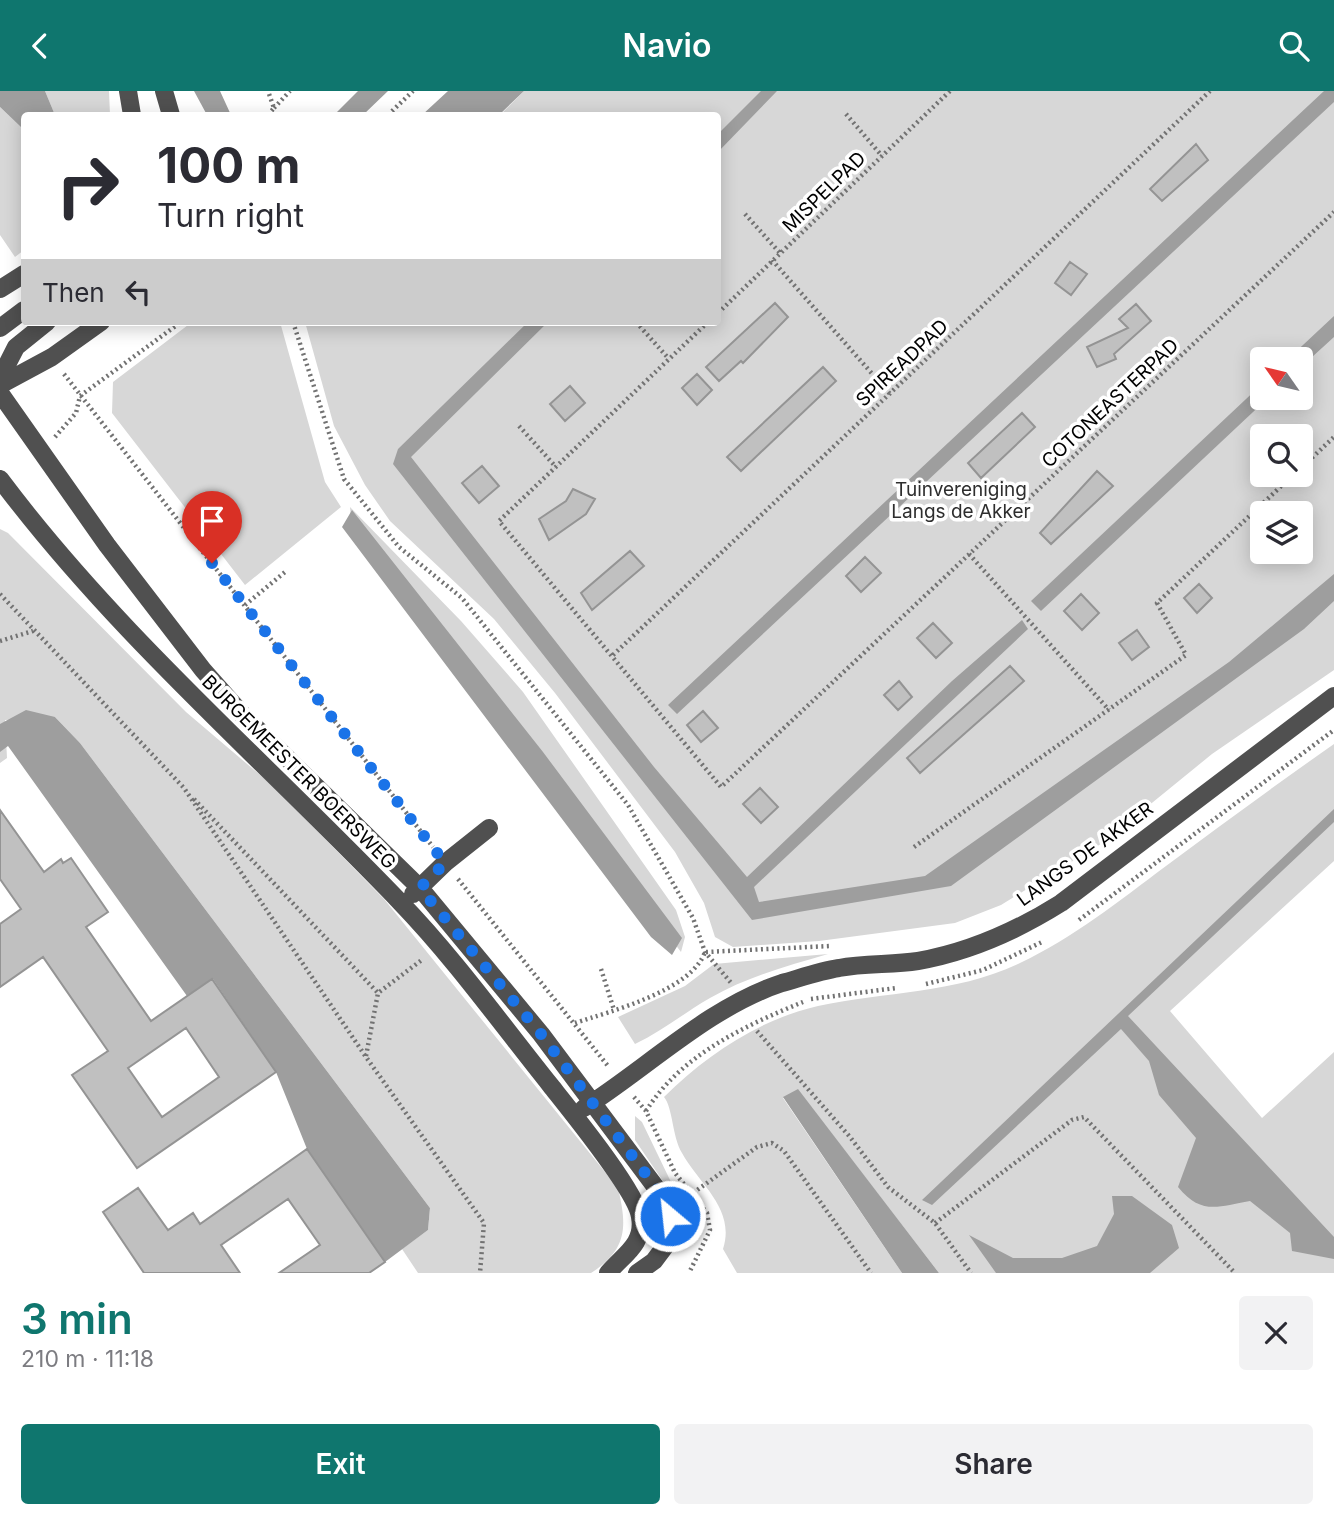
<!DOCTYPE html>
<meta charset="utf-8">
<style>
body{margin:0;font-family:Inter,sans-serif;background:#f2f2f3;color:#2b2b33;height:100vh;display:flex;flex-direction:column;font-size:26px;white-space:nowrap}
*{box-sizing:border-box;margin:0}
p{font-size:23px;color:#7c7c81}
.icon{flex:none;width:38px;height:38px;fill:none;stroke:currentColor;stroke-width:2;stroke-linecap:round;stroke-linejoin:round}
.map{position:relative;height:1182px;overflow:hidden}
.panel{display:flex;flex-direction:column;background:#fff;flex:1}
.panel>*{flex:none}
.hud{position:absolute;left:21px;top:21px;width:700px;height:214px;border-radius:7px;box-shadow:0 4px 18px #0003;background:#fff;color:#2b2b33;overflow:hidden}
.needle{width:46px;rotate:304deg}
.controls{position:absolute;left:1250px;top:256px;display:grid;gap:14px}
.controls a{display:grid;place-items:center;width:63px;height:63px;border-radius:7px;background:#fff;box-shadow:0 4px 18px #0003;font-size:35px}
.pin{position:absolute;display:grid;place-items:center;width:60px;height:60px;color:#fff;margin:-72px -30px;border-radius:50% 50% 50% 0;rotate:-45deg;box-shadow:0 0 7px #0007}
.pin .icon{rotate:45deg}
.me{position:absolute;width:77px;margin:-38px;rotate:332deg;stroke-linejoin:round;filter:drop-shadow(0 0 5px #0008)}
.turn{display:flex;align-items:center;gap:24px;height:147px;padding:0 21px;font-size:32px}
.turn .icon{width:91px;height:91px;stroke-width:2.5}
.turn b{display:block;font-size:49px;line-height:60px}
.then{display:flex;align-items:center;height:66px;padding:0 21px;background:#0003;gap:14px;font-size:26px}
.round{display:grid;place-items:center;flex:none;width:74px;height:74px;border-radius:7px;background:#f2f2f3}
.overview{display:flex;align-items:center;justify-content:space-between;height:119px;padding:0 21px}
h1{font-size:42px;font-weight:600;line-height:52px;color:#0f766e}
.primary-button{display:flex;gap:14px;margin-top:auto;padding:14px 21px}
.primary-button a{flex:1;height:80px;border-radius:7px;background:#0f766e;color:#fff;font-size:28px;font-weight:600;line-height:80px;text-align:center}
.primary-button a+a{background:#f2f2f3;color:#2b2b33}
header{display:flex;justify-content:space-between;align-items:center;height:91px;padding:0 21px;background:#0f766e;color:#fff;font-size:32px;font-weight:600}
.map>svg:first-child{display:block}
.green{fill:#d7d7d7;fill-rule:evenodd}
.water{fill:#9e9e9e}
.building{fill:#c0c0c0;stroke:#949494;stroke-width:2;fill-rule:evenodd}
.lines{fill:none;stroke-linecap:round;stroke-linejoin:round}
.path{stroke:#727272;stroke-width:4.5;stroke-dasharray:2 3.5;stroke-linecap:butt}
.minor{stroke:#505050;stroke-width:18}
.route{stroke:#1a73e8;stroke-width:12;stroke-dasharray:0 21.6}
.labels{text-anchor:middle;dominant-baseline:central;stroke-width:7;stroke-linejoin:round;paint-order:stroke}
.street-label{font-size:19px;fill:#000;stroke:#fff}
.park-label{font-size:19px;fill:#2e2e2e;stroke:#fff}
</style>
<header><svg class="icon" aria-label="back" viewBox="0 0 24 24"><path d="M15 5l-7 7 7 7"/></svg>Navio<svg class="icon" aria-label="search" viewBox="0 0 24 24"><circle cx="10" cy="10" r="6"/><path d="M15 15l6 6"/></svg></header>
<div class="map">
<svg width="1334" height="1182" viewBox="0 0 1334 1182">
<rect width="100%" height="100%" fill="#fff"/>
<path class="green" d="M 45,0 L 109,0 L 110,24 L 55,24 Z
M 524,0 L 768,0 L 718,51 L 718,24 L 500,24 Z
M 774,0 L 1334,0 L 1334,579 L 1212,663 L 1104,751 L 1001,814 L 955,832 L 819,850 L 733,856 L 715,846 L 704,812 L 675,761 L 555,602 L 494,528 L 390,430 L 365,394 L 334,335 L 305,231 L 718,231 L 718,55 ZM 1262,268 L 1300,268 L 1300,306 L 1262,306 ZM 1262,345 L 1300,345 L 1300,383 L 1262,383 ZM 1262,422 L 1300,422 L 1300,460 L 1262,460 Z
M 0,16 L 24,39 L 24,159 L 15,166 L 0,144 Z
M 192,231 L 280,231 L 325,391 L 341,416 L 245,494 L 112,322 L 113,291 Z
M 350,416 L 461,530 L 523,601 L 676,819 L 685,846 L 681,861 L 351,428 Z
M 0,438 L 8,442 L 186,621 L 273,695 L 384,808 L 618,1097 C 627,1135 628,1158 591,1182 L 418,1182 L 402,1158 L 428,1139 L 430,1117 L 80,652 L 55,626 L 5,629 L 7,667 L 0,672 Z
M 1334,653 L 1334,770 L 1170,920 L 1262,1027 L 1334,961 L 1334,1182 L 939,1182 L 798,999 L 783,1007 L 902,1182 L 737,1182 L 723,1158 C 736,1118 699,1093 682,1062 C 672,1045 673,1017 664,1006 C 706,964 760,928 818,915 C 887,900 955,903 1020,872 C 1073,847 1119,810 1166,775 C 1221,734 1277,693 1334,653 Z
M 828,863 C 787,875 747,886 710,907 C 684,922 662,940 635,953 L 618,926 L 685,895 L 714,873 Z
M 635,1025 L 642,1031 L 670,1089 L 701,1128 L 699,1146 L 685,1133 L 675,1108 L 635,1049 Z"/>
<path class="water" d="M 0,0 L 45,0 L 55,24 L 24,24 L 24,39 L 0,16 Z
M 194,0 L 220,0 L 231,24 L 207,24 Z
M 358,0 L 388,0 L 363,24 L 334,24 Z
M 448,0 L 524,0 L 499,24 L 422,24 Z
M 761,0 L 777,0 L 718,61 L 718,43 Z
M 1324,0 L 1334,0 L 1334,11 L 677,623 L 668,614 Z
M 1334,225 L 1334,246 L 1300,277 L 1300,268 L 1288,268 Z
M 528,231 L 548,231 L 411,366 L 654,676 L 747,786 L 952,590 L 1022,529 L 1028,538 L 754,796 L 759,811 L 925,785 L 1229,571 L 1334,483 L 1334,510 L 1304,538 L 951,795 L 752,829 L 393,373 L 398,358 Z
M 1262,293 L 1262,306 L 1269,306 L 1041,520 L 1031,510 Z
M 352,419 L 543,661 L 682,847 L 672,864 L 651,846 L 342,436 Z
M 26,619 L 55,626 L 80,652 L 430,1117 L 428,1139 L 385,1171 L 307,1058 L 276,981 L 213,888 L 187,905 L 8,655 L 0,661 L 0,633 Z
M 1334,718 L 1334,731 L 1128,925 L 1334,1146 L 1334,1168 L 1292,1160 L 1290,1142 L 1250,1110 C 1217,1116 1201,1124 1178,1096 L 1196,1047 L 1159,1004 L 1149,970 L 1121,938 L 932,1114 L 922,1109 Z
M 798,998 L 939,1182 L 902,1182 L 783,1006 Z
M 1112,1105 L 1132,1105 L 1172,1134 L 1179,1157 L 1150,1182 L 996,1182 L 969,1144 L 1013,1167 L 1062,1167 L 1097,1155 L 1114,1123 Z"/>
<path class="building" d="M 1196,53 L 1208,69 L 1162,110 L 1150,98 Z
M 1070,171 L 1087,183 L 1071,204 L 1055,192 Z
M 775,212 L 788,226 L 743,272 L 741,270 L 719,290 L 706,276 Z
M 1136,213 L 1151,230 L 1114,263 L 1116,268 L 1097,276 L 1087,256 L 1128,237 L 1119,228 Z
M 823,276 L 836,290 L 741,380 L 727,366 Z
M 697,283 L 712,299 L 697,314 L 682,297 Z
M 570,295 L 585,312 L 565,330 L 550,313 Z
M 1022,322 L 1035,336 L 981,387 L 968,372 Z
M 482,375 L 499,395 L 479,412 L 462,392 Z
M 1097,380 L 1113,395 L 1051,453 L 1040,442 Z
M 573,398 L 595,408 L 586,423 L 549,449 L 539,428 L 566,410 Z
M 630,460 L 644,475 L 592,519 L 581,502 Z
M 865,466 L 881,482 L 861,501 L 846,485 Z
M 1199,493 L 1212,507 L 1197,522 L 1184,507 Z
M 1081,503 L 1099,522 L 1082,539 L 1064,520 Z
M 933,532 L 952,552 L 936,567 L 917,547 Z
M 1137,539 L 1149,556 L 1132,569 L 1119,552 Z
M 1010,575 L 1024,590 L 920,682 L 907,667 Z
M 899,590 L 912,606 L 898,619 L 884,604 Z
M 703,620 L 718,637 L 701,651 L 687,634 Z
M 760,697 L 778,716 L 761,732 L 743,713 Z
M 0,719 L 44,781 L 61,768 L 63,772 L 71,767 L 108,821 L 86,836 L 151,930 L 212,888 L 276,981 L 137,1077 L 72,984 L 108,960 L 43,866 L 0,896 L 0,833 L 21,818 L 0,788 ZM 186,937 L 219,986 L 162,1026 L 128,977 Z
M 307,1058 L 385,1171 L 369,1182 L 279,1182 L 320,1154 L 288,1108 L 221,1154 L 240,1182 L 144,1182 L 103,1121 L 138,1097 L 168,1139 L 193,1122 L 200,1133 Z"/>
<g class="lines">
<path class="path" d="M 274,17 L 290,0
M 846,23 L 882,65
M 268,24 L 274,17 L 268,0
M 388,24 L 413,0
M 745,123 L 780,162
M 772,169 L 890,303
M 718,222 L 950,0
M 293,231 L 344,388 L 399,456 L 462,507 L 628,714 L 693,827 L 705,861 L 732,893
M 636,231 L 669,268
M 708,231 L 499,430 L 721,696 L 1334,121
M 64,283 L 433,756
M 519,335 L 556,376
M 55,346 L 76,322 L 80,305 L 181,231
M 1300,378 L 1334,346
M 969,463 L 1109,619
M 0,503 L 184,697 L 366,966 L 484,1132 L 480,1182
M 245,514 L 285,481
M 0,550 L 33,540
M 613,564 L 1210,0
M 194,708 L 378,902 L 423,868
M 914,756 L 1186,564 L 1157,512 L 1294,383
M 458,788 L 608,975
M 1079,829 L 1334,639
M 706,861 L 830,855
M 601,878 L 614,919
M 926,893 L 983,879 L 1042,851
M 811,908 L 896,897
M 575,932 C 611,920 691,900 705,861
M 757,940 L 850,1046 L 888,1096 L 935,1132 L 971,1182
M 366,965 L 378,902
M 634,1006 L 646,1020 L 675,1082 L 707,1122 L 710,1139 L 689,1182
M 646,1020 C 681,964 744,935 803,911
M 693,1102 L 757,1056 L 772,1052 L 784,1060 L 871,1182
M 935,1132 L 1072,1029 L 1084,1026 L 1235,1182"/>
<path class="minor" d="M 128,0 L 132,24
M 164,0 L 171,24
M 0,198 L 24,183
M 0,237 L 24,219
M 0,287 L 16,256 L 47,231
M 0,294 L 52,266 L 101,231
M 0,302 L 107,454 L 203,579 L 242,623 L 420,797 L 541,943 L 666,1110 L 672,1146 L 654,1170 L 637,1182
M 0,388 C 117,544 266,671 400,811 C 455,868 502,934 551,995 C 570,1019 637,1101 640,1126 C 645,1153 623,1164 608,1182
M 413,803 L 445,772 L 489,737
M 584,1017 C 647,977 709,916 782,892 C 800,887 820,880 839,877 C 865,872 892,874 918,870 C 969,861 1018,839 1061,812 L 1334,605"/>
</g>
<g class="lines">
<path class="route" d="M 212,472 L 445,772 L 420,797 L 541,943 L 666,1110 L 670,1125"/>
</g>
<g class="labels">
<g class="street-label">
<text transform="translate(824 101) rotate(-44)">MISPELPAD</text>
<text transform="translate(902 272) rotate(-43)">SPIREADPAD</text>
<text transform="translate(1110 312) rotate(-43)">COTONEASTERPAD</text>
<text transform="translate(299 681) rotate(45)">BURGEMEESTER BOERSWEG</text>
<text transform="translate(1085 763) rotate(-36)">LANGS DE AKKER</text>
</g>
<g class="park-label">
<text x="961" y="398">Tuinvereniging<tspan x="961" dy="22">Langs de Akker</tspan></text>
</g>
</g>
</svg>
<div class="controls">
<a><svg class="needle" viewBox="-14 -14 28 28"><path d="M0-13l5 13h-10z" fill="#e53935"/><path d="M0 13l5-13h-10z" fill="#7c7c81"/></svg></a>
<a><svg class="icon" aria-label="search" viewBox="0 0 24 24"><circle cx="10" cy="10" r="6"/><path d="M15 15l6 6"/></svg></a>
<a><svg class="icon" aria-label="layers" viewBox="0 0 24 24"><path d="M12 4l9 5-9 5-9-5zM3 14l9 5 9-5"/></svg></a>
</div>
<div class="pin" style="left:212px;top:472px;background:#d93025"><svg class="icon" aria-label="arrive" viewBox="0 0 24 24"><path d="M6 21V4h12l-3 4 3 4H6"/></svg></div>
<svg class="me" style="left:670px;top:1125px" viewBox="-20 -20 40 40"><circle r="17" fill="#1a73e8" stroke="#fff" stroke-width="3"/><path d="M0-11L8 9 0 5-8 9z" fill="#fff"/></svg>
<div class="hud">
<div class="turn"><svg class="icon" aria-label="right" viewBox="0 0 24 24"><path d="M7 20v-9h11M14 6l5 5-5 5"/></svg><div><b>100 m</b>Turn right</div></div>
<div class="then">Then<svg class="icon" aria-label="left" viewBox="0 0 24 24"><path d="M17 20v-9H6M10 6l-5 5 5 5"/></svg></div>
</div>
</div>
<section class="panel">
<div class="overview"><div><h1>3 min</h1><p>210 m · 11:18</p></div><a class="round"><svg class="icon" aria-label="close" viewBox="0 0 24 24"><path d="M6 6l12 12M18 6L6 18"/></svg></a></div>
<div class="primary-button"><a>Exit</a><a>Share</a></div>
</section>
